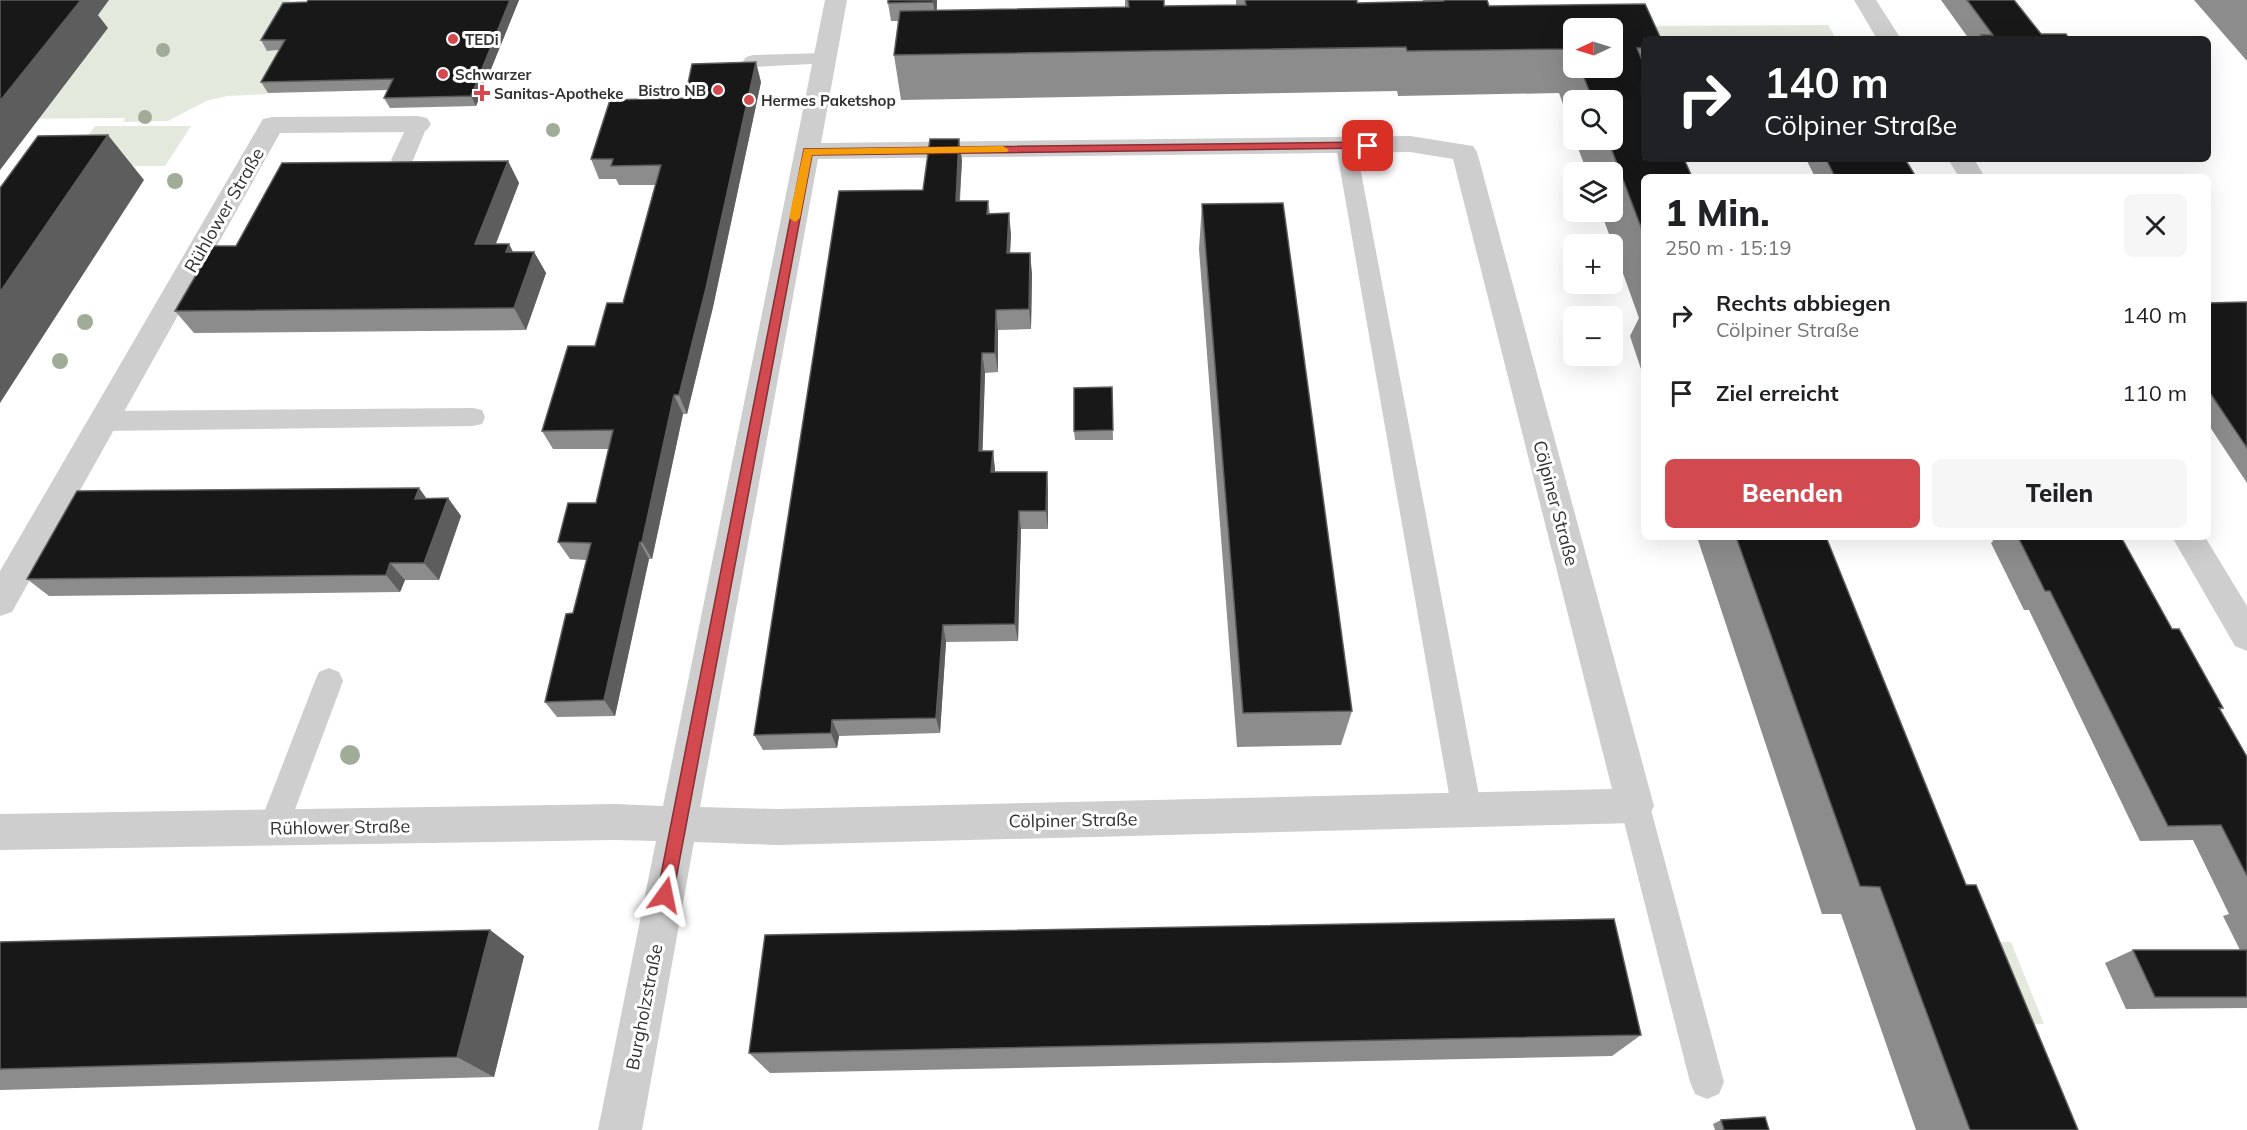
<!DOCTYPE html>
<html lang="de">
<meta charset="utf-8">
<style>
body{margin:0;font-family:Mulish,sans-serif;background:#f6f6f6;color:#202124;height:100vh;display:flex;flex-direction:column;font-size:22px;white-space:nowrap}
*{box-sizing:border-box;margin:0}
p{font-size:20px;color:#757577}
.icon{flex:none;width:33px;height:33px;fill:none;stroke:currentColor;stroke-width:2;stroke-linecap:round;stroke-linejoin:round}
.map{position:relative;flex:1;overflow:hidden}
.side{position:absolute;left:1641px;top:174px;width:570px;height:366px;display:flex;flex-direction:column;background:#fff;border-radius:9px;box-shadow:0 6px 24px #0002}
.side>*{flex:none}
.top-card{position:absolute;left:1641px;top:36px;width:570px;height:126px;border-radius:9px;box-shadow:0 6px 24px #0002;background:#202124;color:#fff;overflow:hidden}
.needle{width:39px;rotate:266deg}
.fabs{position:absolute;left:1563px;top:18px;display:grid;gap:12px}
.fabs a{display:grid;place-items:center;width:60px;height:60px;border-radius:9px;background:#fff;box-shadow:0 6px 24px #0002;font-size:30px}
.pin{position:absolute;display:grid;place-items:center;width:51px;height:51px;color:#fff;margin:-26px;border-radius:12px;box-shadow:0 3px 9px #0006}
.me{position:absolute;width:66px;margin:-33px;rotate:12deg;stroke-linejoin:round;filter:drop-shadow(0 0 4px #0008)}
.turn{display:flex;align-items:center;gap:21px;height:126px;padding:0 24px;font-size:27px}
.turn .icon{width:78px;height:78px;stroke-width:2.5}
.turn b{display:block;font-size:42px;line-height:51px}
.round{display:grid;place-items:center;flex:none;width:63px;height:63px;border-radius:9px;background:#f6f6f6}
.summary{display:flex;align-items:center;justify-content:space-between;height:102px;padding:0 24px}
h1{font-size:36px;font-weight:800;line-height:45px}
.button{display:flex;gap:12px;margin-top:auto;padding:12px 24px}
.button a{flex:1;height:69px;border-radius:9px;background:#d2494f;color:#fff;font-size:24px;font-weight:800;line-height:69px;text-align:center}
.button a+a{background:#f6f6f6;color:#202124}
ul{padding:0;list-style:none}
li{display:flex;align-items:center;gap:18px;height:78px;padding:0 24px}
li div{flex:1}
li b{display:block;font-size:22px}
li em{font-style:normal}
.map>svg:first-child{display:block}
.green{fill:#e4e9de}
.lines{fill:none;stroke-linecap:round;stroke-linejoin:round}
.lane{fill:#cecece;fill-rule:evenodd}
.street{fill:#cecece;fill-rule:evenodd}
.tree{fill:#a0ac98}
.wall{fill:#8c8c8c;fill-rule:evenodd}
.shaded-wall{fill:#5d5d5d}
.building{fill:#181818;stroke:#5d5d5d;stroke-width:1.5}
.route{fill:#d2494f;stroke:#882f33;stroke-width:1.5}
.slow{fill:#f59e0b}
.poi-dot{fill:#d2494f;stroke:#fff;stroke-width:2}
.labels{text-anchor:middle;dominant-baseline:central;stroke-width:6;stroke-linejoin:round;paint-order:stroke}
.far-poi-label{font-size:15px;font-weight:bold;fill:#313131;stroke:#fff;text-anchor:start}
.street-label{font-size:18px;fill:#313131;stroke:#fff}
</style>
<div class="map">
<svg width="2247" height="1130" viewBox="0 0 2247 1130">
<rect width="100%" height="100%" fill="#fff"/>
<path class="green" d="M 0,0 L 290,0 L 268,51 L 292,50 L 267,94 L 227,96 L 206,101 L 168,121 L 123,122 L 125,118 L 0,119 Z
M 1828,25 L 1836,39 L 1644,39 L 1632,26 Z
M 95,126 L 191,126 L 165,166 L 67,166 Z
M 1974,942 L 2011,942 L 2044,1024 L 2005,1025 Z"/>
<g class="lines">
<path class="lane" d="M 824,53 L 831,55 L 834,59 L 831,63 L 753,67 L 746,65 L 743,61 L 746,57 L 753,55 Z
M 418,117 L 425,119 L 428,124 L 413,160 L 409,165 L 402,167 L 395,165 L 391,160 L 408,124 L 411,119 Z
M 1346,139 L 1353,141 L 1356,146 L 1482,811 L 1478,821 L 1467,825 L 1456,821 L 1452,811 L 1336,146 L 1339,141 Z
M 473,408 L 482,410 L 485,417 L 482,424 L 473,426 L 103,431 L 94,428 L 91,421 L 94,414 L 103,411 Z
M 329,668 L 339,672 L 343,681 L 288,828 L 284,838 L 273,843 L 262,838 L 258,828 L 315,681 L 319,672 Z
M 1635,792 L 1646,796 L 1650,806 L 1724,1082 L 1719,1094 L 1707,1099 L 1695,1094 L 1690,1082 L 1620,806 L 1624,796 Z"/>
<path class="street" d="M 825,0 L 847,0 L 821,143 L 1410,136 L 1473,146 L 1477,152 L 1654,806 L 1648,818 L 1635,823 L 778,845 L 694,842 L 642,1130 L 598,1130 L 656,841 L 615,840 L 0,850 L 0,814 L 615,804 L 663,806 ZM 1410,152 L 1453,159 L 1612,789 L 778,809 L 700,807 L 818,159 Z
M 1854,0 L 1876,0 L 1901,39 L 1877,39 Z
M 418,116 L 427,118 L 431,124 L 427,130 L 418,132 L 280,133 L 12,612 L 0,616 L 0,571 L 263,119 L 272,117 Z
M 1948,159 L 1974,159 L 1985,177 L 1959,177 Z
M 2172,537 L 2205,537 L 2247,606 L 2247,651 L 2235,646 Z"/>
</g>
<g class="tree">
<circle cx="163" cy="50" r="7"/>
<circle cx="145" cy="117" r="7"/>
<circle cx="553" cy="130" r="7"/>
<circle cx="175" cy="181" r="8"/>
<circle cx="85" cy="322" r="8"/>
<circle cx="60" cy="361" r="8"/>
<circle cx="350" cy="755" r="10"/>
</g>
<path class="wall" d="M 519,0 L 476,106 L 390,108 L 384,98 L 388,90 L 268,93 L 261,82 L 280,50 L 267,51 L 261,40 Z
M 937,0 L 937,11 L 1125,7 L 1125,0 L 1164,0 L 1164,6 L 1236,5 L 1236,0 L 1357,0 L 1357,3 L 1423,1 L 1423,0 L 1487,0 L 1489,6 L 1644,39 L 1644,378 L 1630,336 L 1639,318 L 1601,212 L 1612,212 L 1612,172 L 1587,172 L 1575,140 L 1612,140 L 1612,100 L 1574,100 L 1574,135 L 1559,93 L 1398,96 L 1397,91 L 901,100 L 894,55 L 898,21 L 891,21 L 888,3 ZM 1574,28 L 1612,68 L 1574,68 Z
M 1941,0 L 2014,0 L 2041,34 L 2069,39 L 1969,39 Z
M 2194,0 L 2247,0 L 2247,61 Z
M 761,82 L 713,307 L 687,414 L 683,414 L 652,559 L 649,559 L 615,716 L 557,717 L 545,702 L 573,613 L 586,560 L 570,559 L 558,542 L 596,503 L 609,449 L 553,449 L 542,431 L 595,346 L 623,303 L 655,185 L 619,185 L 616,179 L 599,179 L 591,159 L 685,98 Z
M 1806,159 L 1905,159 L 1916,177 L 1815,177 Z
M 962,160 L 960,201 L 988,201 L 990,214 L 1011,234 L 1010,253 L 1032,273 L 1031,329 L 998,330 L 998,372 L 985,373 L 982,451 L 993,451 L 995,472 L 1047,472 L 1048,490 L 1048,529 L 1021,529 L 1018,641 L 946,642 L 940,733 L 839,736 L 837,748 L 763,750 L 754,735 Z
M 508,161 L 519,183 L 496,244 L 509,244 L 513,252 L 534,252 L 546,273 L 526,330 L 194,333 L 175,311 L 236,246 Z
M 1202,204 L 1352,711 L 1341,745 L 1237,747 L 1199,249 Z
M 2247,302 L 2247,483 L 2208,424 L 2208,303 Z
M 1112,387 L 1113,440 L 1075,440 L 1074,431 Z
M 448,498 L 461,516 L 439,580 L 405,580 L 400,592 L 49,596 L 27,579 L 427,499 Z
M 1697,537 L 1826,537 L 1966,885 L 2078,1130 L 1916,1130 L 1841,914 L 1822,914 Z
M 1992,537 L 2121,537 L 2172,629 L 2223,708 L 2220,710 L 2247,757 L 2247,1008 L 2126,1009 L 2105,963 L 2133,950 L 2240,950 L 2223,916 L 2229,914 L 2193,840 L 2140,841 L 2029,610 L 2024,610 L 1991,543 L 1993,541 Z
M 490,930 L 524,956 L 494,1077 L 0,1090 L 0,942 Z
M 1641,1035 L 1612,1056 L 770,1073 L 749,1053 Z
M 1721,1120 L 1769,1130 L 1715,1130 L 1713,1124 Z"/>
<path class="shaded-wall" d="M 68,0 L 109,0 L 98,15 L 108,28 L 0,170 L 0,101 Z
M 510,0 L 519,0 L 476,106 L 471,96 Z
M 933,0 L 937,0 L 936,20 L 933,2 Z
M 756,62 L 761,82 L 713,307 L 687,414 L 679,395 Z
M 108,135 L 144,180 L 0,403 L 0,292 Z
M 959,139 L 962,160 L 958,221 L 956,201 Z
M 508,161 L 519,183 L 487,266 L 475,244 Z
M 1009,213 L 1011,234 L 1009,273 L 1007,253 Z
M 509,244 L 520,266 L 506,252 Z
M 534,252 L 546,273 L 526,330 L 514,308 Z
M 1030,253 L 1032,273 L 1031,329 L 1029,309 Z
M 996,310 L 998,330 L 998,372 L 995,353 Z
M 982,353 L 985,373 L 982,469 L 979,451 Z
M 674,395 L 683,414 L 652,559 L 642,542 Z
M 993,451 L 995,469 L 994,491 L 991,472 Z
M 1047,472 L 1048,490 L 1048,529 L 1046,511 Z
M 419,488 L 432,506 L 415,499 Z
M 448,498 L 461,516 L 439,580 L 424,563 Z
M 1019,511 L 1021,529 L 1018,641 L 1015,624 Z
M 640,542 L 649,559 L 615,716 L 604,700 Z
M 390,563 L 405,580 L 400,592 L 386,575 Z
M 943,625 L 946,642 L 940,733 L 936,718 Z
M 832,720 L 839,736 L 837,748 L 831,733 Z
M 490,930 L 524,956 L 494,1077 L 457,1057 Z"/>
<path class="building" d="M 0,0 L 81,0 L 0,101 Z
M 308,0 L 510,0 L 471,96 L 384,98 L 393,79 L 261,82 L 285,40 L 261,40 L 283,3 L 307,2 Z
M 888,0 L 933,0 L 933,2 L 888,3 Z
M 1128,0 L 1164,0 L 1164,6 L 1246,5 L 1245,0 L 1357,0 L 1357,3 L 1444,1 L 1444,0 L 1487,0 L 1489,6 L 1645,4 L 1661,39 L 1644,39 L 1644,48 L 1637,48 L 1644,65 L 1644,159 L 1684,159 L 1692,177 L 1644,177 L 1644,235 L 1608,140 L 1612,140 L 1612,100 L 1593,100 L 1580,68 L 1612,68 L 1612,28 L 1574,28 L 1574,50 L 1573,49 L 1407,51 L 1406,47 L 894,55 L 900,11 L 1129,7 Z
M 1967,0 L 2014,0 L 2041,34 L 2066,34 L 2069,39 L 1984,39 L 1981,35 L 1993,35 Z
M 756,62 L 706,288 L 679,395 L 674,395 L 642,542 L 640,542 L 604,700 L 545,702 L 566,614 L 573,613 L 591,543 L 558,542 L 568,503 L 596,503 L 613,430 L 542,431 L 568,346 L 595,346 L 607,303 L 623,303 L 661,165 L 611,166 L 613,159 L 591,159 L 610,100 L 685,98 L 692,64 Z
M 108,135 L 0,292 L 0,188 L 38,136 Z
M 930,139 L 959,139 L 956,201 L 988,201 L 987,214 L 1009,213 L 1007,253 L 1030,253 L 1029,309 L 996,310 L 995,353 L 982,353 L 979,451 L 993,451 L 991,472 L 1047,472 L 1046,511 L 1019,511 L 1015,624 L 943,625 L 936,718 L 832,720 L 831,733 L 754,735 L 839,191 L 923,190 Z
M 1826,159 L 1905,159 L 1916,177 L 1835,177 Z
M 508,161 L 475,244 L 509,244 L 506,252 L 534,252 L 514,308 L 175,311 L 213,246 L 236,246 L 282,163 Z
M 1283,203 L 1352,711 L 1243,713 L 1202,204 Z
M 2247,302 L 2247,448 L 2208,390 L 2208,303 Z
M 1112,387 L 1113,430 L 1074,431 L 1074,388 Z
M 419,488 L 415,499 L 448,498 L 424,563 L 390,563 L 386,575 L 27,579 L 77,491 Z
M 1736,537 L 1826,537 L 1966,885 L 1976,885 L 2078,1130 L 1970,1130 L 1880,887 L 1860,886 Z
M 2018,537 L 2121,537 L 2172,629 L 2179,629 L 2223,708 L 2219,708 L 2247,757 L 2247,876 L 2221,825 L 2168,826 L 2050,591 L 2045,591 Z
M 1614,919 L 1641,1035 L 749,1053 L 765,935 Z
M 490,930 L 457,1057 L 0,1069 L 0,942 Z
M 2133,950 L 2247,950 L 2247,997 L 2155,997 Z
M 1765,1117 L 1769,1130 L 1724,1130 L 1721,1120 Z"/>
<path class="route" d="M 1368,142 L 1373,146 L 1371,148 L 812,155 L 673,895 L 671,901 L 665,903 L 659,901 L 657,895 L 804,149 Z"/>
<path class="slow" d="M 1003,146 L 1009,150 L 1007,152 L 812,155 L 800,218 L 795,222 L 789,218 L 804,149 Z"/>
<g class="poi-dot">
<circle cx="453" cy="39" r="6"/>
<circle cx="443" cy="74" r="6"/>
<circle cx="718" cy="90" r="6"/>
<path d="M479 84h6v6h6v6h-6v6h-6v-6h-6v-6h6z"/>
<circle cx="749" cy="100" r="6"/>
</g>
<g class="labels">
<g class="far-poi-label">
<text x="465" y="39">TEDi</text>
<text x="455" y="74">Schwarzer</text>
<text x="706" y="90" text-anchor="end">Bistro NB</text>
<text x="494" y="93">Sanitas-Apotheke</text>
<text x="761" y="100">Hermes Paketshop</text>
</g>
<g class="street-label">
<text transform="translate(224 210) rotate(-60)">Rühlower Straße</text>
<text transform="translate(1556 503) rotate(75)">Cölpiner Straße</text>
<text transform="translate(1073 820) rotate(-1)">Cölpiner Straße</text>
<text transform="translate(340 827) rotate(-1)">Rühlower Straße</text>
<text transform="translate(644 1007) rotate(-79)">Burgholzstraße</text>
</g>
</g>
</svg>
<div class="fabs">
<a><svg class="needle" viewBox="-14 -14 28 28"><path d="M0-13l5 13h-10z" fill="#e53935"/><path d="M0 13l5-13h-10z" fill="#757577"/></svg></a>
<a><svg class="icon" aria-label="search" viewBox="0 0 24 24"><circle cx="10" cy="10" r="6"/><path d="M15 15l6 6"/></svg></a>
<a><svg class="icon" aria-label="layers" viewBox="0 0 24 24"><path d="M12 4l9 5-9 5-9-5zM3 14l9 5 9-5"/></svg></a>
<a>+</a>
<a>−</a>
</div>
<div class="pin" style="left:1368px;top:146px;background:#d93025"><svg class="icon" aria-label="arrive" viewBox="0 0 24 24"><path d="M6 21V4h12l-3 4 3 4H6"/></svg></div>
<svg class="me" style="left:665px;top:895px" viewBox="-20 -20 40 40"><path d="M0-17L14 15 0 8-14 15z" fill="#d2494f" stroke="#fff" stroke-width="4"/></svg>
<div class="top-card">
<div class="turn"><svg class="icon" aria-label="right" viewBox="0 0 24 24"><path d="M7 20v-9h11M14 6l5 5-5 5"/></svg><div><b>140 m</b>Cölpiner Straße</div></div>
</div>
<section class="side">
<div class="summary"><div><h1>1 Min.</h1><p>250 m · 15:19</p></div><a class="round"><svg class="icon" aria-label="close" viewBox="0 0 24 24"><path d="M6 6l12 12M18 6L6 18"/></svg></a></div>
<ul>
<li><svg class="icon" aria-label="right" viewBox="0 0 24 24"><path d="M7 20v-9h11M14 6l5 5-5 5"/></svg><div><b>Rechts abbiegen</b><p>Cölpiner Straße</p></div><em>140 m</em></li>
<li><svg class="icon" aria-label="arrive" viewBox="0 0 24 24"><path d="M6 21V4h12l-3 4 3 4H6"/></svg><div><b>Ziel erreicht</b></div><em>110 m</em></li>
</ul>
<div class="button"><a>Beenden</a><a>Teilen</a></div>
</section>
</div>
